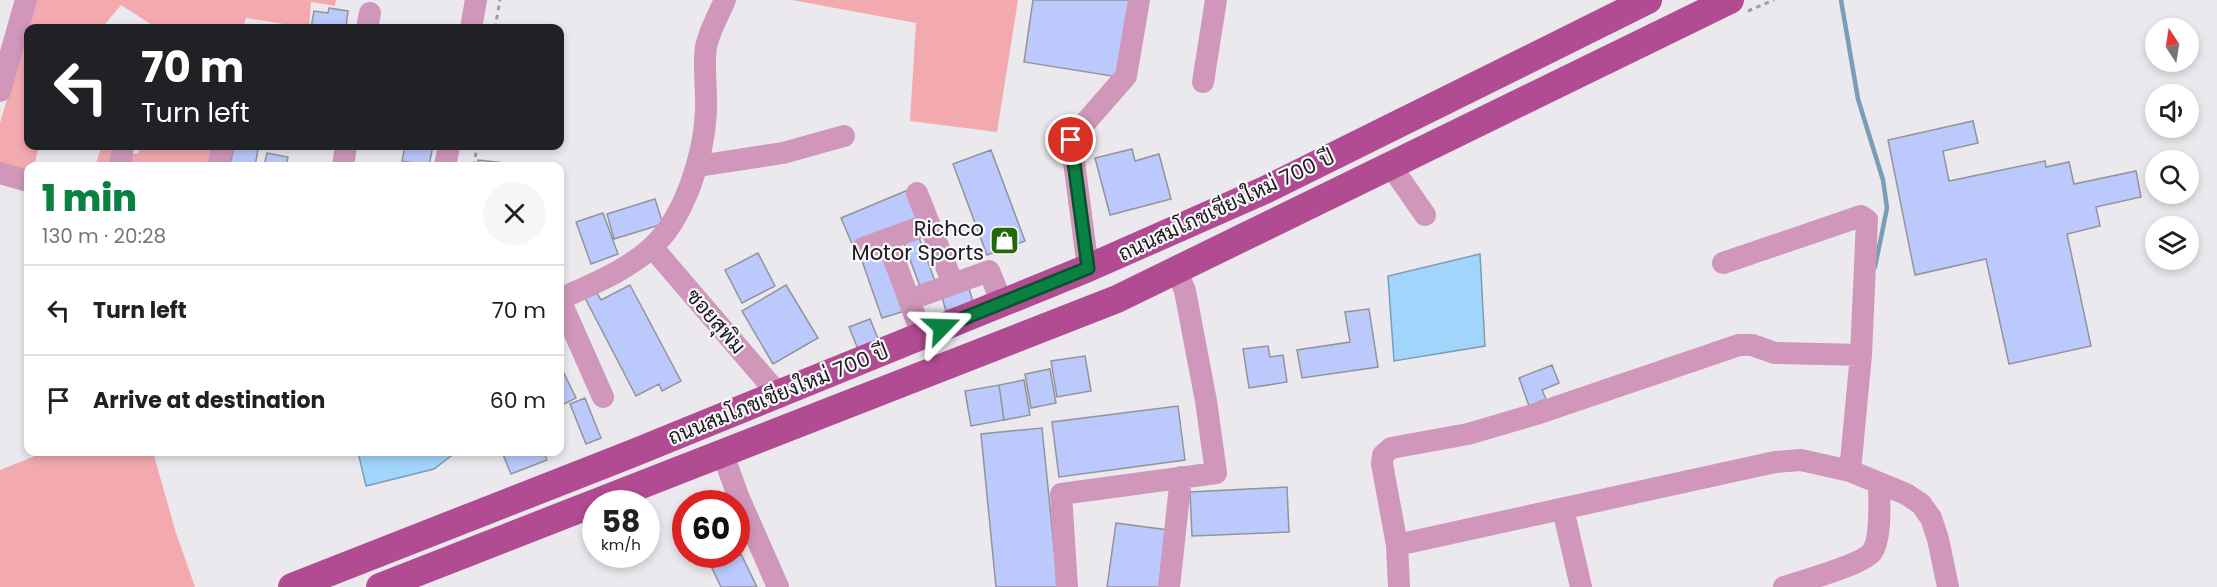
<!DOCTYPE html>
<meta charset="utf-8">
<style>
body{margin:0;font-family:Poppins,Sarabun,sans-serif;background:#f6f6f6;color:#202124;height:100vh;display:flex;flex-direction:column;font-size:22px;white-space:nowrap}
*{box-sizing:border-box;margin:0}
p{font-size:20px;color:#757577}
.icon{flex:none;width:33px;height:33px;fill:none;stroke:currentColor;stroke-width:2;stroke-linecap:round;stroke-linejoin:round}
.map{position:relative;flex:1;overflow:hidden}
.sheet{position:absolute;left:24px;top:162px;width:540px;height:294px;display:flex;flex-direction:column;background:#fff;border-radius:12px;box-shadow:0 3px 9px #0003}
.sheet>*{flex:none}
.top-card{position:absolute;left:24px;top:24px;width:540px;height:126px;border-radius:12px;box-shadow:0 3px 9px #0003;background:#202124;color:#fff;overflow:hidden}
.needle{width:39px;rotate:348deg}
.buttons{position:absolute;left:2145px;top:18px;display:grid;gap:12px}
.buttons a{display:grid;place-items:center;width:54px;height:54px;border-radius:50%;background:#fff;box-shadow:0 3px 9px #0003;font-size:30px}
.speed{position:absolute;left:582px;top:490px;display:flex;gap:12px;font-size:30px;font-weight:700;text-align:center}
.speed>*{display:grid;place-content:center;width:78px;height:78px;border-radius:50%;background:#fff;box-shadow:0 3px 9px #0003;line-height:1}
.speed small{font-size:15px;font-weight:400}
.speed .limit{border:9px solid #d22;background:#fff;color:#111}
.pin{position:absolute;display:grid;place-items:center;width:51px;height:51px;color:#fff;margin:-26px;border:3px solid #fff;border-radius:50%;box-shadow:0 2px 6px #0007}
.me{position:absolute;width:66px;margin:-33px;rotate:68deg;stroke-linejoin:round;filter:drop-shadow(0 0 4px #0008)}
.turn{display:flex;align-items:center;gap:21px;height:126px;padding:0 18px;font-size:27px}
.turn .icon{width:78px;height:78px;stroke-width:2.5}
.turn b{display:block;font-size:42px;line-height:51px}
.round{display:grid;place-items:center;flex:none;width:63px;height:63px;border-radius:32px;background:#f6f6f6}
.headline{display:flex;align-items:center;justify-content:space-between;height:102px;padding:0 18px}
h1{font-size:36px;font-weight:800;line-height:45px;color:#0b8043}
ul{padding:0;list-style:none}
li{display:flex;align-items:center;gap:18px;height:90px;padding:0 18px;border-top:2px solid #e0e0e0}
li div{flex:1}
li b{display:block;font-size:22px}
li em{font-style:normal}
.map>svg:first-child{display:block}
.green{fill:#f3aaaf}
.water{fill:#a2d5fb;stroke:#7a9db8;stroke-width:1.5}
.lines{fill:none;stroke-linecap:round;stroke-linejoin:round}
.stream{stroke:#7a9db8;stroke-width:4.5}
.building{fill:#bbc9fc;stroke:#939499;stroke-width:1.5}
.path{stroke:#9e9da1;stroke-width:3;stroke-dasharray:4.5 4.5;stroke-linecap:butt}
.minor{stroke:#d097bb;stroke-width:22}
.major{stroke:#b14b92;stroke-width:28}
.route-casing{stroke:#07532c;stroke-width:15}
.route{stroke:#0b8043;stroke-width:10}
.labels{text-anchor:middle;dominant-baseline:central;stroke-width:4.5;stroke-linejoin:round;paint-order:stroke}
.street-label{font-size:21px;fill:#1b1b1c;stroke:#f9f7fb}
.poi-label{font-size:21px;fill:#1b1b1c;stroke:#f9f7fb;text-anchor:end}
</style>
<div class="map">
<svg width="2217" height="587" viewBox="0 0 2217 587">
<rect width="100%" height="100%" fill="#ebe9ee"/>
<path class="green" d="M 36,0 L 336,0 L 335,6 L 311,2 L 309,28 L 246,18 L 243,28 L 157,28 L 121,5 L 102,28 L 28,28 L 28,146 L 39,146 L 34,166 L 28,166 L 28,172 L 0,164 L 0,123 Z
M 792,0 L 1018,0 L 997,132 L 910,121 L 916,23 Z
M 143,146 L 215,146 L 210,166 L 95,166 L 101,148 L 137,154 Z
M 45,452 L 153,452 L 176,533 L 195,587 L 0,587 L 0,470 Z"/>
<path class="water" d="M 1480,254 L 1485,346 L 1394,361 L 1388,276 Z
M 358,452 L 456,452 L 434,469 L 366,486 Z"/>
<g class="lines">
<path class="stream" d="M 1841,0 L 1858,99 L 1883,180 L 1887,208 L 1875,267"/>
</g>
<path class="building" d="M 1033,0 L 1130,0 L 1118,77 L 1024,62 Z
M 329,8 L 348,11 L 346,28 L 311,28 L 314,11 L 328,13 Z
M 1973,121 L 1978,143 L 1943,151 L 1949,181 L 2045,161 L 2046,167 L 2069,162 L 2074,184 L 2136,171 L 2141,197 L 2096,207 L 2100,226 L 2067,234 L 2091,346 L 2009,364 L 1986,259 L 1915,275 L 1888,140 Z
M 234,146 L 258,150 L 255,166 L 230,166 Z
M 405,146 L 433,146 L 429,166 L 402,161 Z
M 1132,149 L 1135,161 L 1159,154 L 1171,199 L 1110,215 L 1095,158 Z
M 991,150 L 1025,241 L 987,255 L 953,164 Z
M 267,153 L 288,157 L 286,166 L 264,166 Z
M 478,160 L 523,165 L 523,166 L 477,166 Z
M 908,190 L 920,217 L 853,246 L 841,218 Z
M 655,199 L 663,224 L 614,239 L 607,214 Z
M 603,213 L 618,254 L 591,264 L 576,222 Z
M 917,232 L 936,284 L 921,289 L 902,238 Z
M 883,250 L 905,311 L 882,318 L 861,258 Z
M 758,253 L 775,286 L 742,303 L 725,270 Z
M 630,285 L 681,381 L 662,391 L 659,384 L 636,396 L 583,294 L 594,288 L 601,300 Z
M 786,285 L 818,338 L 773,364 L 742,311 Z
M 968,285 L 973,302 L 946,311 L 941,294 Z
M 1369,309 L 1378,367 L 1302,378 L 1297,350 L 1350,342 L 1345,312 Z
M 870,319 L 879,341 L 858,349 L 849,327 Z
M 1268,346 L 1270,357 L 1283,355 L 1287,382 L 1249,388 L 1243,349 Z
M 1085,356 L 1091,391 L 1057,397 L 1051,361 Z
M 560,365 L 576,398 L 560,406 Z
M 1552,365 L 1559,383 L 1542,390 L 1546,399 L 1529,406 L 1519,378 Z
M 1050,369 L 1056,403 L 1031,408 L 1025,374 Z
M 1024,380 L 1030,415 L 1004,420 L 999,385 Z
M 999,385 L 1004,420 L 971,426 L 965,391 Z
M 585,398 L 601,438 L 586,444 L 570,404 Z
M 1178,406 L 1185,460 L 1059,477 L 1052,422 Z
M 1042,428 L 1058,587 L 996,587 L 981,434 Z
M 502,452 L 544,452 L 547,460 L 511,474 Z
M 1287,487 L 1289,532 L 1192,536 L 1190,492 Z
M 1116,523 L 1168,530 L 1160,587 L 1107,587 Z
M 741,554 L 757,587 L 721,587 L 712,568 Z"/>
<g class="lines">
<path class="path" d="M 1748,11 L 1774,0
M 495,28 L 500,0
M 474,166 L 477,146"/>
<path class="minor" d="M 367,28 L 370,13
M 471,28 L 476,0
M 1203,82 L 1216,0
M 0,91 L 26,0
M 120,166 L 123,146
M 218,166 L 223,146
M 343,166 L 346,146
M 445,166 L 449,146
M 698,166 L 783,153 L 844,136
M 1391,166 L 1425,215
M 0,173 L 28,181
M 917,193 L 953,284
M 887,240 L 922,335
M 652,247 L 779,395
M 863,248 L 929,224
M 1723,263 L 1861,216 L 1867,220 L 1861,355 L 1850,471
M 1088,268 L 1071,139 L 1126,76 L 1139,0
M 560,299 C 590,285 626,271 651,248 C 685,218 704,155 706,111 C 707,90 703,67 706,47 C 709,31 719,14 725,0
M 560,300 L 603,397
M 909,300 L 989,271 L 1002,303
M 723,454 L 738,496 L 778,587
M 1563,509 L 1581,587
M 1397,545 L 1775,462 L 1801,460 L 1850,471 L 1906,494 L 1921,504 L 1931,518 L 1938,539 L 1948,587
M 1067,587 L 1061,494 L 1216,473 L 1206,401 L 1185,291 L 1177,271
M 1169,587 L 1181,477
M 1399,587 L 1397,545 L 1382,464 L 1383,455 L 1391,448 L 1468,434 L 1536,414 L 1739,345 L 1752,345 L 1775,353 L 1861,355
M 1784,587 C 1802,581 1862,565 1872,552 C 1882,538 1879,501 1879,483"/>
<path class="major" d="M 292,587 L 631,454 L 1088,268 L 1265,190 L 1648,0
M 380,587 L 1117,299 L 1730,0"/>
</g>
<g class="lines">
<defs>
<path id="route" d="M 942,327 L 1088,268 L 1071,140"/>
</defs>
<use href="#route" class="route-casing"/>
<use href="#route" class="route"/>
</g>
<defs>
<symbol id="shop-square" viewBox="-11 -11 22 22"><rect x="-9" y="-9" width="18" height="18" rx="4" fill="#226a05" stroke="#f9f7fb"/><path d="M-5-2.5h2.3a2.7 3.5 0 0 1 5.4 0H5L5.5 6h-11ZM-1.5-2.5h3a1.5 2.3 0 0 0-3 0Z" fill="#fff"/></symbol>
</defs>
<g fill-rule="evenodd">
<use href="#shop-square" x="988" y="224" width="33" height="33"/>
</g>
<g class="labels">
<g class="street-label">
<text transform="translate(1226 205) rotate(-25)">ถนนสมโภชเชียงใหม่ 700 ปี</text>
<text transform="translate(716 321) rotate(49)">ซอยสุพิม</text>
<text transform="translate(778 394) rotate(-22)">ถนนสมโภชเชียงใหม่ 700 ปี</text>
</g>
<g class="poi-label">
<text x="984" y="228">Richco<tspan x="984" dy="24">Motor Sports</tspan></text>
</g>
</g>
</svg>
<div class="buttons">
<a><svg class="needle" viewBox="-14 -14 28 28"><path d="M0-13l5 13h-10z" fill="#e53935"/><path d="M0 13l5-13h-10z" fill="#757577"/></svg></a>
<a><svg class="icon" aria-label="sound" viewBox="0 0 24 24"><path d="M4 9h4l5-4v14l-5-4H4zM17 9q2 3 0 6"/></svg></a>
<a><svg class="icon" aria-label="search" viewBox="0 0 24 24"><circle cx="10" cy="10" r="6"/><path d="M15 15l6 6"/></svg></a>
<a><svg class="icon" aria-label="layers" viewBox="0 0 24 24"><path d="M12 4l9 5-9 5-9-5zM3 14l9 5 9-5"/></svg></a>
</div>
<div class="speed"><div>58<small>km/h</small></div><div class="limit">60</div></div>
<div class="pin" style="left:1071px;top:140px;background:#d93025"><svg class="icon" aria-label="arrive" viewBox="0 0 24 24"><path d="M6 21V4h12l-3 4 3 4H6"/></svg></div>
<svg class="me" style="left:942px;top:327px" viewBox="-20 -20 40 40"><path d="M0-17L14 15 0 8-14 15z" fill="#0b8043" stroke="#fff" stroke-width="4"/></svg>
<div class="top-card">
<div class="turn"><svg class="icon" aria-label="left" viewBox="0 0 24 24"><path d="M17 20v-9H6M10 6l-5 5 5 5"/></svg><div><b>70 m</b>Turn left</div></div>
</div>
<section class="sheet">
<div class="headline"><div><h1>1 min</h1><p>130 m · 20:28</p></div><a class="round"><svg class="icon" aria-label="close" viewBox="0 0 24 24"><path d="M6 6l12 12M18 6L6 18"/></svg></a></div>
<ul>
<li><svg class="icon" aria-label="left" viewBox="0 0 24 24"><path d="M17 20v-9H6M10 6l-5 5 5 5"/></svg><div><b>Turn left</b></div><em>70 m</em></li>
<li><svg class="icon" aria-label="arrive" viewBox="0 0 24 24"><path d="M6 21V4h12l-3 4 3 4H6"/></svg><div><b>Arrive at destination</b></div><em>60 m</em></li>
</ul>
</section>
</div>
